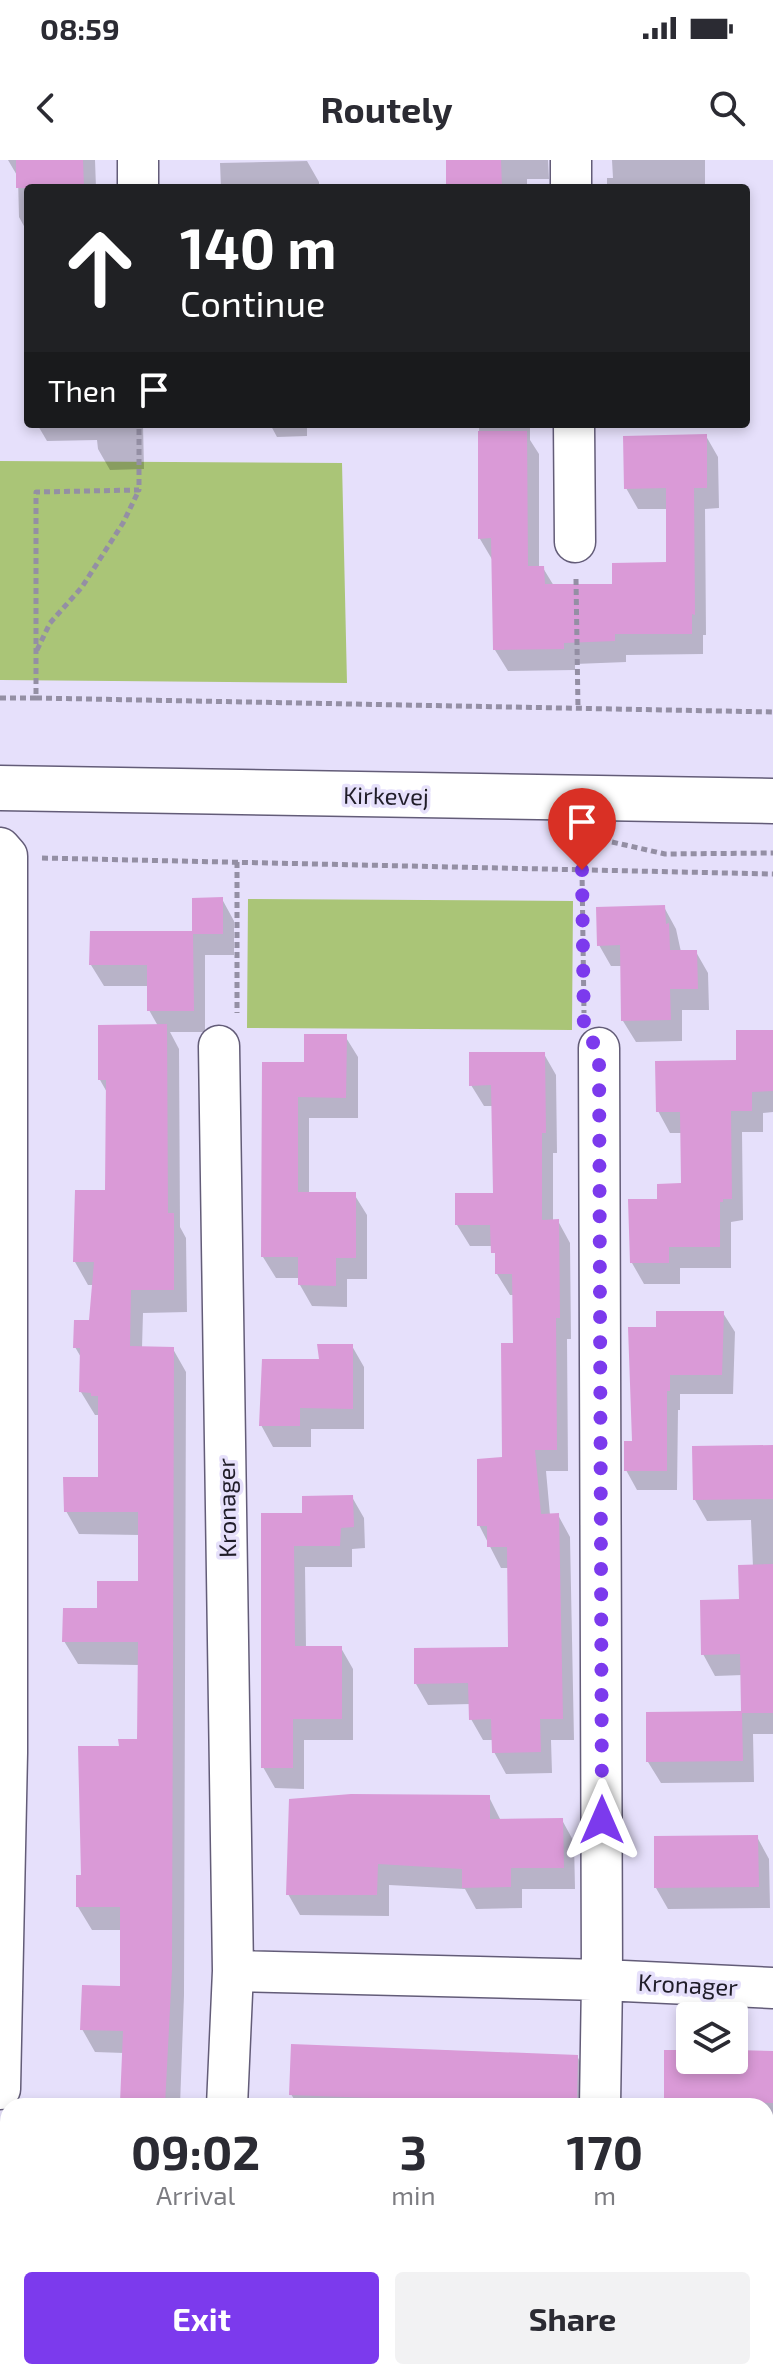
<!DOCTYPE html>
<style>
body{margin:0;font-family:"Exo 2",sans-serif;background:#f2f2f3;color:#2b2b33;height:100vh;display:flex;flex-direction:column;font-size:30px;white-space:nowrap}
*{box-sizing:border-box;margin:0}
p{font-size:26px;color:#7c7c81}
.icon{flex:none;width:44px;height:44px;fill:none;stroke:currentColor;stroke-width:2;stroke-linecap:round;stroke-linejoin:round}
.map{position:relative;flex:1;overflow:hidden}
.side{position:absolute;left:0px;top:1938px;width:774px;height:282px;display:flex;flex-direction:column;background:#fff;border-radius:24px 24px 0 0;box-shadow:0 4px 12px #0003}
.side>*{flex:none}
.banner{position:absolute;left:24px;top:24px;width:726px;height:244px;border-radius:8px;box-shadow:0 4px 12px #0003;background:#202124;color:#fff;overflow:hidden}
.controls{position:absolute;left:676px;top:1842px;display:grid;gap:16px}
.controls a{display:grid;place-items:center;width:72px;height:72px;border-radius:8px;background:#fff;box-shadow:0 4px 12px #0003;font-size:40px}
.pin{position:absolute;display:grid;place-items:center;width:68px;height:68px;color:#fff;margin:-82px -34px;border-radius:50% 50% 50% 0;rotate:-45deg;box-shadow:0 0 8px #0007}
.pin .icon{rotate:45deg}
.me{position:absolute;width:88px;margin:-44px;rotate:0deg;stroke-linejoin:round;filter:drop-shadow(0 0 6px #0008)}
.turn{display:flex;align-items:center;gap:28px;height:168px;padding:0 24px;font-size:36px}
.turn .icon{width:104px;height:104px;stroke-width:2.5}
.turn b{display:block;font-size:56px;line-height:68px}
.then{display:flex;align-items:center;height:76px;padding:0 24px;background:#0003;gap:16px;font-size:30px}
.eta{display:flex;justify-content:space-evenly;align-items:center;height:136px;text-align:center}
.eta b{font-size:48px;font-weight:700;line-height:56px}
.cta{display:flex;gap:16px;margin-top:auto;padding:16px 24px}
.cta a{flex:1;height:92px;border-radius:8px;background:#7c3aed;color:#fff;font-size:32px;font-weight:700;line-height:92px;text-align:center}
.cta a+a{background:#f2f2f3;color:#2b2b33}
.status{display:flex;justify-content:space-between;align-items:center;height:56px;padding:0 40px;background:#fff;direction:ltr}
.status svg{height:22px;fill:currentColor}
header{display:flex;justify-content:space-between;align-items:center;height:104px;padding:0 24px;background:#fff;font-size:36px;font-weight:700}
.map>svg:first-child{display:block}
.green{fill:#aac577}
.shadow{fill:#0003}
.building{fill:#da9ad7}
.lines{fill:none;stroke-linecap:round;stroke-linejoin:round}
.minor-casing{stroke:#635c78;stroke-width:43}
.major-casing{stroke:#635c78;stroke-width:47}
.path{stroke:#948fa4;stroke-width:5;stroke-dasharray:6 4;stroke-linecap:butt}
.minor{stroke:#fff;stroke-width:40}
.major{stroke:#fff;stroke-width:44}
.route{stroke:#7c3aed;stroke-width:14;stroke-dasharray:0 25.2}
.labels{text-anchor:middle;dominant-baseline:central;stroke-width:7;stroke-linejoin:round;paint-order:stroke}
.street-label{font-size:24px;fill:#201d29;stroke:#e6e0fb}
</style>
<div class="status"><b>08:59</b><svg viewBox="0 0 49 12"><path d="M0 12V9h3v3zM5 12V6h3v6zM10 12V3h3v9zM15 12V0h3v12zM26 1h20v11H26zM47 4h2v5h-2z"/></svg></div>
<header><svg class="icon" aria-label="back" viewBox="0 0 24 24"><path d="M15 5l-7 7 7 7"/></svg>Routely<svg class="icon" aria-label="search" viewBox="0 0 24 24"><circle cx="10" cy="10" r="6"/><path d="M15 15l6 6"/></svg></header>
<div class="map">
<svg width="773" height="2219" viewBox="0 0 773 2219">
<rect width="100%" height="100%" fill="#e6e0fb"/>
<path class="green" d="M 0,301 L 342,303 L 347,523 L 0,520 Z
M 248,739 L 573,741 L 572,870 L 247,868 Z"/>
<path class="shadow" d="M 8,0 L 95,0 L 96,28 L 28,28 L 28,125 L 25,68 L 19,57 L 18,17 Z
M 458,0 L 548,0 L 549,19 L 527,19 L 527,28 L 447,28 Z
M 612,0 L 705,0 L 705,28 L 607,28 L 607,18 L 613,18 Z
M 307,1 L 319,22 L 319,28 L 221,28 L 220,3 Z
M 37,264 L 143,264 L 144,309 L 110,310 L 98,289 L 97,280 L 47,281 Z
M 270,264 L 307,264 L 307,276 L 277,277 Z
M 479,264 L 530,264 L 530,280 L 539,294 L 539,408 L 543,408 L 554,426 L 614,426 L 668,404 L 668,349 L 638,349 L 626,328 L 706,276 L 718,297 L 719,348 L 705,349 L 706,475 L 703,475 L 703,494 L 626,495 L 626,502 L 575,504 L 575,510 L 508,511 L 495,490 L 493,401 L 480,379 Z
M 222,739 L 234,761 L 234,795 L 205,795 L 205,872 L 170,872 L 179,889 L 180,1067 L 186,1078 L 187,1152 L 143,1153 L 142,1188 L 173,1189 L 186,1212 L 184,1835 L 180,1946 L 122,1946 L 124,1893 L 95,1892 L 82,1869 L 122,1828 L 122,1770 L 92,1770 L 78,1747 L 83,1718 L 121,1588 L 139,1581 L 139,1505 L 78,1504 L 64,1481 L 99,1450 L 140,1423 L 140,1375 L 79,1374 L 66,1351 L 100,1319 L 100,1255 L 95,1255 L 81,1232 L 82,1199 L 75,1187 L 91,1162 L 94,1125 L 88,1125 L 75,1102 L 107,1032 L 108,934 L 100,920 L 158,866 L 149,850 L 149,826 L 104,826 L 91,805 L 194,773 Z
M 664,747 L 676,769 L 681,792 L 696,792 L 708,813 L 709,850 L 682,850 L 682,881 L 636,882 L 623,861 L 622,806 L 611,806 L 599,785 Z
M 773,872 L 773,952 L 763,953 L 763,972 L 742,972 L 743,1060 L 731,1062 L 731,1108 L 680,1108 L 680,1124 L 644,1124 L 632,1103 L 659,1041 L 683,1025 L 682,973 L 670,973 L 658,951 L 738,902 Z
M 345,876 L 358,897 L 358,958 L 309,958 L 309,1034 L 354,1034 L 367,1055 L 367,1119 L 347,1119 L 347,1147 L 312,1146 L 300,1125 L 300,1118 L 276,1118 L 263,1097 L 264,904 L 306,904 Z
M 544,894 L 556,915 L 557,993 L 553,993 L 553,1061 L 558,1061 L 570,1083 L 571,1179 L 567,1179 L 568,1311 L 546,1311 L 550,1355 L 558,1355 L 570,1377 L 574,1580 L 551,1580 L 552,1613 L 506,1614 L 494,1592 L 494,1580 L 483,1580 L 471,1559 L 471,1544 L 428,1545 L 416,1524 L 510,1489 L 509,1408 L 501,1408 L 479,1365 L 504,1299 L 515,1185 L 514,1135 L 510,1135 L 497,1114 L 497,1100 L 493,1086 L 470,1086 L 457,1065 L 495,1035 L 494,946 L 484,946 L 471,925 Z
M 723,1153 L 735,1172 L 733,1234 L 680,1234 L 680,1250 L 678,1250 L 677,1330 L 637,1330 L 626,1310 L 658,1169 Z
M 352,1186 L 364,1207 L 364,1269 L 311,1269 L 311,1287 L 273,1287 L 261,1265 L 321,1201 Z
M 773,1287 L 773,1574 L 753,1574 L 754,1622 L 661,1623 L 648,1602 L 648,1554 L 743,1553 L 743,1515 L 715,1516 L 703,1494 L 741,1441 L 753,1407 L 751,1360 L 707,1361 L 695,1340 Z
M 352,1337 L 364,1358 L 365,1388 L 352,1389 L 352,1407 L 305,1407 L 306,1488 L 341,1488 L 353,1509 L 353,1580 L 304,1580 L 304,1629 L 275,1628 L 263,1607 L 263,1355 L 304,1355 Z
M 489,1637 L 501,1661 L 562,1660 L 574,1682 L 575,1729 L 522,1729 L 522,1748 L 476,1749 L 465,1729 L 389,1725 L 389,1756 L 300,1755 L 288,1734 Z
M 757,1677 L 769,1699 L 770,1748 L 668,1749 L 656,1728 Z
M 431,1890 L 577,1896 L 589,1918 L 589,1946 L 452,1946 Z
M 690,1892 L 690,1900 L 734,1900 L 734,1892 L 773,1893 L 773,1964 L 766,1963 L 766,1946 L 669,1946 L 666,1940 Z
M 421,1911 L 418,1946 L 298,1946 L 291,1934 Z
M 766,2017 L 773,2017 L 773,2219 L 691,2219 L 691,2212 L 766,2212 Z
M 40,2212 L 188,2212 L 188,2219 L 40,2219 Z
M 276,2212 L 400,2212 L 400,2219 L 275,2219 Z
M 483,2212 L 550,2212 L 554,2219 L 483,2219 Z"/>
<path class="building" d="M 16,0 L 83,0 L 84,28 L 16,28 Z
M 446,0 L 501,0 L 502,28 L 446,28 Z
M 478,271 L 527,271 L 528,406 L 544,406 L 545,424 L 612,424 L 612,403 L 666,402 L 666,328 L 624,329 L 623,276 L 707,274 L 707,328 L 694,328 L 695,455 L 692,454 L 692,474 L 615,474 L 615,481 L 564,483 L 564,489 L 493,490 L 491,378 L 478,379 Z
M 223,737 L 223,774 L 193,774 L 194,851 L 147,851 L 147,805 L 89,805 L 90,771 L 192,771 L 192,738 Z
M 665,745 L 666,764 L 669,763 L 670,790 L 697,790 L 698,829 L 670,829 L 671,860 L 621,861 L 620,785 L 597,786 L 596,747 Z
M 167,864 L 168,1053 L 174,1053 L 174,1130 L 131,1130 L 130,1186 L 174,1187 L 172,1810 L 165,1945 L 120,1943 L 123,1871 L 80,1870 L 82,1825 L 120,1826 L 120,1747 L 76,1747 L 76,1715 L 81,1715 L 78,1586 L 119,1586 L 118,1579 L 137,1579 L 138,1482 L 62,1482 L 63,1448 L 97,1448 L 97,1421 L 138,1421 L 138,1352 L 64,1352 L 63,1317 L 98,1317 L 98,1236 L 91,1236 L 91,1233 L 79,1232 L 80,1188 L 73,1188 L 74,1160 L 89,1160 L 94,1102 L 73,1102 L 75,1030 L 105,1030 L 106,920 L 98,920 L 98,865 Z
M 736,870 L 773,870 L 773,931 L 752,932 L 752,951 L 731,951 L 732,1039 L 723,1039 L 723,1042 L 720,1042 L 720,1087 L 669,1087 L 669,1103 L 630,1103 L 628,1039 L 657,1039 L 657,1024 L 681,1023 L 680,952 L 656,952 L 655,901 L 736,900 Z
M 304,874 L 347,874 L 346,938 L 298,937 L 298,1032 L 356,1032 L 356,1098 L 336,1098 L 336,1126 L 298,1125 L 298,1097 L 261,1097 L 262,902 L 304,902 Z
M 469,892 L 545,892 L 546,973 L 542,973 L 542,1060 L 559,1059 L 560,1158 L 556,1158 L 557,1290 L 535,1290 L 541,1354 L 559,1353 L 563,1559 L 540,1559 L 541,1592 L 492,1593 L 491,1559 L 469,1560 L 468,1523 L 414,1524 L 414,1488 L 508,1487 L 507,1387 L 487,1387 L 487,1366 L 477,1366 L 477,1299 L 502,1297 L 501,1183 L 513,1183 L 512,1114 L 495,1114 L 495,1093 L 491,1093 L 490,1065 L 455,1065 L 455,1033 L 493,1033 L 491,925 L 469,926 Z
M 656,1151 L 724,1151 L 722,1215 L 670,1215 L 670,1231 L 667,1231 L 667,1311 L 624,1311 L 624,1281 L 632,1281 L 628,1167 L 656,1167 Z
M 317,1184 L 353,1184 L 353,1249 L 300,1248 L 300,1266 L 259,1266 L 262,1199 L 319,1199 Z
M 773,1285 L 773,1339 L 693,1340 L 692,1286 Z
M 353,1335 L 354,1367 L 341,1368 L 340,1386 L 294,1386 L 295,1486 L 342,1486 L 342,1559 L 293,1559 L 293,1608 L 261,1608 L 261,1353 L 302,1353 L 302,1336 Z
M 773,1404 L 773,1553 L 742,1553 L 743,1601 L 646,1602 L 646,1552 L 741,1551 L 740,1494 L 701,1495 L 700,1440 L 739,1439 L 738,1405 Z
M 351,1634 L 490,1635 L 490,1659 L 563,1658 L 564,1708 L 511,1708 L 511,1727 L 462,1728 L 462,1709 L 378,1704 L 377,1735 L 286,1735 L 289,1639 Z
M 758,1675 L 759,1727 L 654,1728 L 654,1676 Z
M 291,1884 L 578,1895 L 577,1942 L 486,1942 L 486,1946 L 455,1946 L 456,1941 L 289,1935 Z
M 664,1890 L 690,1890 L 690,1900 L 734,1900 L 734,1890 L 773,1891 L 773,1943 L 664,1941 Z"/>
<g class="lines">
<defs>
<path id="minor" d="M 138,0 L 138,28
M 571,0 L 571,28
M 574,264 L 575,382
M 0,688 L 7,696 L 7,1593 L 0,1929
M 219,886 L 233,1811 L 227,1946
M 599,888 L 602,1820 L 600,1946
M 233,1811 L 602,1820 L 773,1828
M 215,2219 L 215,2212
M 596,2219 L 596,2212"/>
<path id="major" d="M 0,628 L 773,641"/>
</defs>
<use href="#minor" class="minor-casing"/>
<use href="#major" class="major-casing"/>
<path class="path" d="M 576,419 L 578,549
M 37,490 L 50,463 L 82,427 L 123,363 L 139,330
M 0,538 L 36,538 L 36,332 L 139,330 L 139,264
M 36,538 L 773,552
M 612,682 L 665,694 L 773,693
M 42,698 L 773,714
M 237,702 L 237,853
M 582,710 L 584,853"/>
<use href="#minor" class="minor"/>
<use href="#major" class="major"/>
</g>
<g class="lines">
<path class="route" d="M 582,710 L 584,874 L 599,888 L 602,1660"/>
</g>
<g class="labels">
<g class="street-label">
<text transform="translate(386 635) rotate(1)">Kirkevej</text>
<text transform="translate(226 1348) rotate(-91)">Kronager</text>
<text transform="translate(688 1824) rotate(3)">Kronager</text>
</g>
</g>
</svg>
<div class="controls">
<a><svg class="icon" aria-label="layers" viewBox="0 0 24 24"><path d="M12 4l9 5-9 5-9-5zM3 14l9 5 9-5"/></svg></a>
</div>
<div class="pin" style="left:582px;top:710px;background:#d93025"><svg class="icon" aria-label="arrive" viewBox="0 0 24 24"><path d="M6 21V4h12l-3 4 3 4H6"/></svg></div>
<svg class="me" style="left:602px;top:1660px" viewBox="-20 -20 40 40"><path d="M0-17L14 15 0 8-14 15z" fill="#7c3aed" stroke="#fff" stroke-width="4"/></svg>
<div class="banner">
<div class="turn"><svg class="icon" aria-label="ahead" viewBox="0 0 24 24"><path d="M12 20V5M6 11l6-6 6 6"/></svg><div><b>140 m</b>Continue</div></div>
<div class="then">Then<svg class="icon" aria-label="arrive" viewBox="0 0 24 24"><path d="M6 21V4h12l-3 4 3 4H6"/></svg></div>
</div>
<section class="side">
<div class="eta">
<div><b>09:02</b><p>Arrival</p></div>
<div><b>3</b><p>min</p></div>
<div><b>170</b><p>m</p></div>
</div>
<div class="cta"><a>Exit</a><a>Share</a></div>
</section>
</div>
